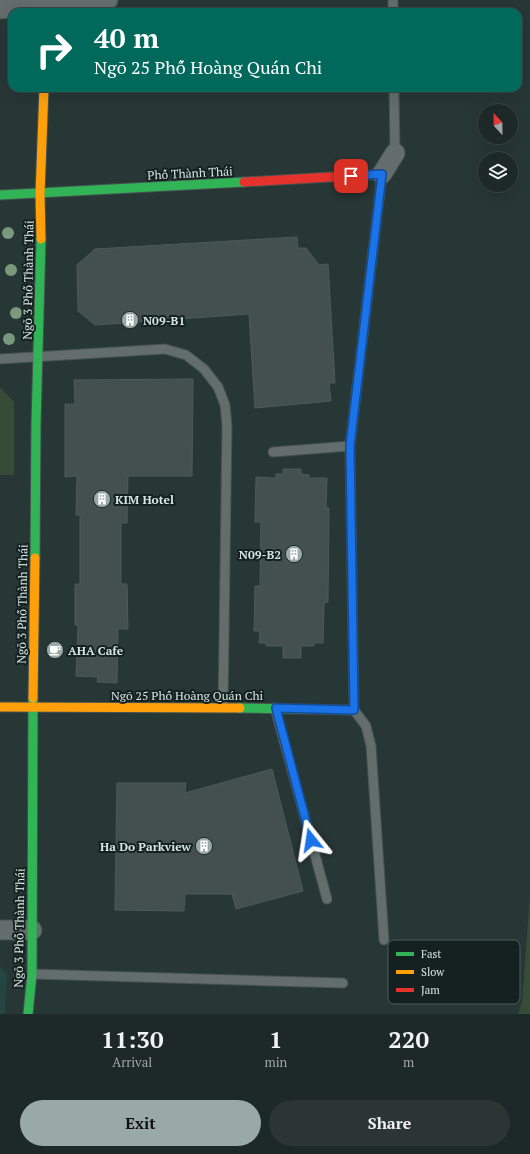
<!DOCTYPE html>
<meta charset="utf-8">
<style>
body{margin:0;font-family:"PT Serif",serif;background:#2a3534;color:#f1f3f6;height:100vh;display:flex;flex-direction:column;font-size:15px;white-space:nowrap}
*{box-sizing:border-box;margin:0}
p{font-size:13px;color:#a0a6a8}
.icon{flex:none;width:22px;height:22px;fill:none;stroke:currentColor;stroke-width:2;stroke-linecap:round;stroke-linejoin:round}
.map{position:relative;height:1014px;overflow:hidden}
.sheet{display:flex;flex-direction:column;background:#1d2928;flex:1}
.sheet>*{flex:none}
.hud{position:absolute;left:8px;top:8px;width:514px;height:84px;border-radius:12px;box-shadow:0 4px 16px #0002,0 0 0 1px #3b4545;background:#00695c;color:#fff;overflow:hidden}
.needle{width:26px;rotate:338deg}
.tools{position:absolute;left:478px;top:104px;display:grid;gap:8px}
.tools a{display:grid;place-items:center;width:40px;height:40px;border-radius:50%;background:#1d2928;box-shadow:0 4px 16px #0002,0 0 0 1px #3b4545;font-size:20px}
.pin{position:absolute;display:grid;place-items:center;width:34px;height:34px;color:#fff;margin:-17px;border-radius:8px;box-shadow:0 2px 6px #0006}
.me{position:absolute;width:44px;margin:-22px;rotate:345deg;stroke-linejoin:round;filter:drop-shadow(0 0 3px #0008)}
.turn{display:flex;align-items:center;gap:14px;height:84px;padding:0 20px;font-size:18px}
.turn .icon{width:52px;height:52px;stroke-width:2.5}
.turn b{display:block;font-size:28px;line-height:34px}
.eta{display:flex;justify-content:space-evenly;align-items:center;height:68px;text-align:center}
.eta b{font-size:24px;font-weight:700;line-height:28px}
.cta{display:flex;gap:8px;margin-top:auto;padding:8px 20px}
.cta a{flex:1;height:46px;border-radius:24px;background:#99a9a7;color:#111;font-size:16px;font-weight:700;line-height:46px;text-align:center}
.cta a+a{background:#2a3534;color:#f1f3f6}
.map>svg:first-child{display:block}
.built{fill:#234643}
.green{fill:#374c37}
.building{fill:#445050;stroke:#4d5a5b}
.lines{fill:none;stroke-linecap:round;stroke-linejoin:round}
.lane-casing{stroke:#445250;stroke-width:11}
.street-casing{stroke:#445250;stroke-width:21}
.fast-casing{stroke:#445250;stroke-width:11}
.slow-casing{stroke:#445250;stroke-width:11}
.jam-casing{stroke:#445250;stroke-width:11}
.lane{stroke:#626d6c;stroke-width:9}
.street{stroke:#626d6c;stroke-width:19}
.fast{stroke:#30b455;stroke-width:9}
.slow{stroke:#ff9f0a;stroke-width:9}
.jam{stroke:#e5322d;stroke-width:9}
.tree{fill:#79997c}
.route-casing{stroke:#114b97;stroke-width:10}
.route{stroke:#1a73e8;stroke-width:7}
.labels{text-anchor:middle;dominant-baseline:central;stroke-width:4;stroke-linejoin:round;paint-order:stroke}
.street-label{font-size:12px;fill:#d7e7e5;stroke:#152120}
.poi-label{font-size:12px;font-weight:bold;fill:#d7e7e5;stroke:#152120;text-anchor:start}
.key{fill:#152120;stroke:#4f5c5b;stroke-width:1}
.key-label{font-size:11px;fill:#d7e7e5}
</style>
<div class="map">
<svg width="530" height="1014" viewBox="0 0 530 1014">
<rect width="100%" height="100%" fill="#273735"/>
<path class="built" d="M 0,966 L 7,974 L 5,1014 L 0,1014 Z"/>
<path class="green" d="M 0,387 L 14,402 L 14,475 L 0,475 Z
M 530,895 L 530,1014 L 518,1014 L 522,1002 Z"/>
<path class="building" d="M 297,237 L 298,248 L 306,248 L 319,265 L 328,264 L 335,383 L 329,383 L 331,401 L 255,408 L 249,314 L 95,325 L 78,311 L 77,265 L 95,249 Z
M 193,379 L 192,476 L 128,476 L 127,523 L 121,523 L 121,584 L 127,584 L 128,629 L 118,629 L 117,683 L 97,682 L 98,677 L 76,676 L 78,625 L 75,625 L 75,584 L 80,584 L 80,515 L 76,515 L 77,476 L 65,477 L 65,404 L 75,404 L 74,380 Z
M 283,469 L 301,469 L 301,474 L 309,475 L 309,478 L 327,478 L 326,508 L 329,508 L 328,602 L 324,603 L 323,643 L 314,643 L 314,646 L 301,646 L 301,658 L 283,658 L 283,646 L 266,646 L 266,643 L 259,643 L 260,631 L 254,631 L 255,586 L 260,586 L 261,522 L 255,522 L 256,477 L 276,478 L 276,474 L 283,474 Z
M 272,769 L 303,891 L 236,909 L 232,894 L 185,894 L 184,911 L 115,910 L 117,783 L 186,783 L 185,793 Z"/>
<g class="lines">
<defs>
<path id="lane" d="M 393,0 L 393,12
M 394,88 L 395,153
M 0,359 L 165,349 L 186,355 L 204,369 L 218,387 L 225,405 L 227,425 L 223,707
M 350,446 L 354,710 L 366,726 L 371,746 L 384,940
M 273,452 L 350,446 L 382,174
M 275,708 L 327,899
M 32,974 L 343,983"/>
<path id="street" d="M 0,9 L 108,0
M 382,174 L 395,153
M 0,930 L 32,930"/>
<path id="fast" d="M 0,195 L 244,182
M 35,558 L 36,424 L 41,239
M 240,708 L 354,710
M 28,1014 L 32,974 L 33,698"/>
<path id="slow" d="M 41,239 L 40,194 L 44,88
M 33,698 L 35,558
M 0,707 L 240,708"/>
<path id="jam" d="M 244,182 L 382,174"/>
</defs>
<use href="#lane" class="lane-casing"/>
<use href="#street" class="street-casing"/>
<use href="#fast" class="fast-casing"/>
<use href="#slow" class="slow-casing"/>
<use href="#jam" class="jam-casing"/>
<use href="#lane" class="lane"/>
<use href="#street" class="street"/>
<use href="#fast" class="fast"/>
<use href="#slow" class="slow"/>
<use href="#jam" class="jam"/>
</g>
<g class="tree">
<circle cx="8" cy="233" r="6"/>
<circle cx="11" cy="270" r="6"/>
<circle cx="16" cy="313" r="6"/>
<circle cx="9" cy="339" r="6"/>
</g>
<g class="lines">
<defs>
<path id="route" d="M 311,840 L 276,708 L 354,710 L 350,446 L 382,174 L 351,176"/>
</defs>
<use href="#route" class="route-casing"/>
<use href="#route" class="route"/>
</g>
<defs>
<symbol id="building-disc" viewBox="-11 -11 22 22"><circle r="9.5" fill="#99a9a7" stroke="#152120"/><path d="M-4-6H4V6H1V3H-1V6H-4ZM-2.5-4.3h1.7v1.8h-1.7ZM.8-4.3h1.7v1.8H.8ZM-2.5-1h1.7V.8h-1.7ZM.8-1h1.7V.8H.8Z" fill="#fff"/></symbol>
<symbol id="cafe-disc" viewBox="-11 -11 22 22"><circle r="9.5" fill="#99a9a7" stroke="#152120"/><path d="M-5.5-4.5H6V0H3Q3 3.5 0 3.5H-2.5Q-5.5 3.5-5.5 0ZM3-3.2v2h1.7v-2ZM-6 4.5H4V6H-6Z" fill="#fff"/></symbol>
</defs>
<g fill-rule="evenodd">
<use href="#building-disc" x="120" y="310" width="20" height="20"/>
<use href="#building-disc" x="92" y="489" width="20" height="20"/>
<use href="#building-disc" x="284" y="544" width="20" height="20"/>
<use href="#cafe-disc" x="45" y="640" width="20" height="20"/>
<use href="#building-disc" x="194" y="836" width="20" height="20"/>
</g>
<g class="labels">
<g class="street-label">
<text transform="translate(190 173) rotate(-3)">Phố Thành Thái</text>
<text transform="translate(28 280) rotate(-89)">Ngõ 3 Phố Thành Thái</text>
<text transform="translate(22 604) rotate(-89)">Ngõ 3 Phố Thành Thái</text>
<text x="187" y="695">Ngõ 25 Phố Hoàng Quán Chi</text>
<text transform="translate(19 928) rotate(-89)">Ngõ 3 Phố Thành Thái</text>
</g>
<g class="poi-label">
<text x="143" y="320">N09-B1</text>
<text x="115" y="499">KIM Hotel</text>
<text x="281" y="554" text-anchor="end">N09-B2</text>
<text x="68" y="650">AHA Cafe</text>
<text x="191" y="846" text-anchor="end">Ha Do Parkview</text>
</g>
</g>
<rect x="388" y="940" width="132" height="64" rx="6" class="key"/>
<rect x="396" y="952" width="18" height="4" fill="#30b455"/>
<rect x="396" y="970" width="18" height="4" fill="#ff9f0a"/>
<rect x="396" y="988" width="18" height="4" fill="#e5322d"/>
<g class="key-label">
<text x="421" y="958">Fast</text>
<text x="421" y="976">Slow</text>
<text x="421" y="994">Jam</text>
</g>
</svg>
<div class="tools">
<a><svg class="needle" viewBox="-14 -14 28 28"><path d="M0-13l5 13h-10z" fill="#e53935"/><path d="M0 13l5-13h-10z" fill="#a0a6a8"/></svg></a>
<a><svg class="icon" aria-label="layers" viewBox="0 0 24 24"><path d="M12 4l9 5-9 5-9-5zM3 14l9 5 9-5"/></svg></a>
</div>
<div class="pin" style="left:351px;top:176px;background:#d93025"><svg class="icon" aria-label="arrive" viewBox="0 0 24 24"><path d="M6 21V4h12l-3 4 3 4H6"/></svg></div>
<svg class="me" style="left:311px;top:840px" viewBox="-20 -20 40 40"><path d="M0-17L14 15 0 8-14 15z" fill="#1a73e8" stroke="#fff" stroke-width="4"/></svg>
<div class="hud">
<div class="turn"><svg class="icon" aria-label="right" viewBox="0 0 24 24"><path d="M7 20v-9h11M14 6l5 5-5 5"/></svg><div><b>40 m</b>Ngõ 25 Phố Hoàng Quán Chi</div></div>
</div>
</div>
<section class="sheet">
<div class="eta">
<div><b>11:30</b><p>Arrival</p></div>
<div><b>1</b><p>min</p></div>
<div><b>220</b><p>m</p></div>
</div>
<div class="cta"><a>Exit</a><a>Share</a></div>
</section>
